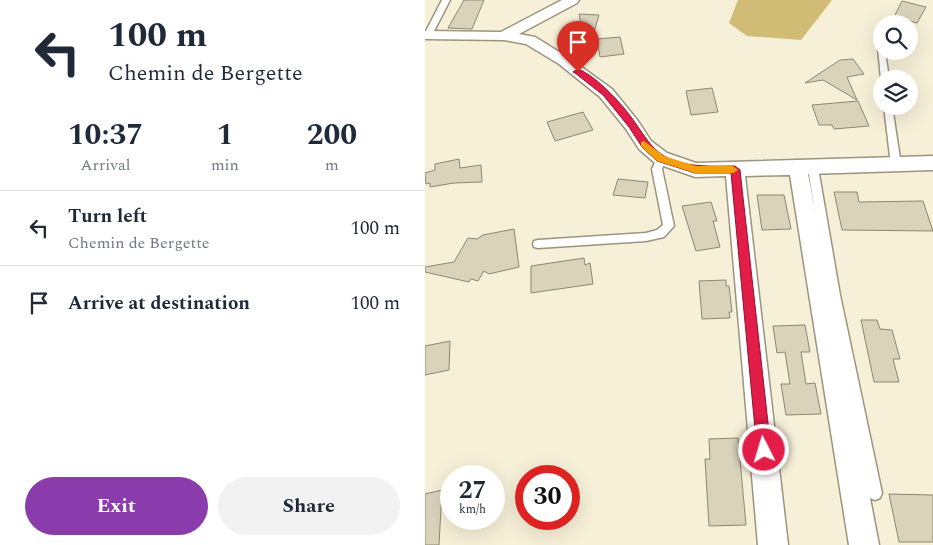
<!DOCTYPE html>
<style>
body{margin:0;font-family:Spectral,serif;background:#f2f2f3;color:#1f2937;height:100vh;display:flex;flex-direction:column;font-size:19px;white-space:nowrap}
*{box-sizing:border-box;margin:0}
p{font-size:16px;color:#747a83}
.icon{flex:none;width:28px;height:28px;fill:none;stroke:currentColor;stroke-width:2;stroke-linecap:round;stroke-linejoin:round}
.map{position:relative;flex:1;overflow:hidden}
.drawer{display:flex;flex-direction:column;background:#fff;width:425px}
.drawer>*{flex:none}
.guide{background:#fff;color:#1f2937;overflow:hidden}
.controls{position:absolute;left:448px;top:15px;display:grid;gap:10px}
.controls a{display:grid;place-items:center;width:45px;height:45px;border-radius:50%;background:#fff;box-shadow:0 5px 20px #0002;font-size:25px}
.speed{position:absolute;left:15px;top:465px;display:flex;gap:10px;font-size:25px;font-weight:700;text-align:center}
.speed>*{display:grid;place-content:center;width:65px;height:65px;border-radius:50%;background:#fff;box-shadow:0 5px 20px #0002;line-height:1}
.speed small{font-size:12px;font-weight:400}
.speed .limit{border:8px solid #d22;background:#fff;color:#111}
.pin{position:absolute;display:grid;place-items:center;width:42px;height:42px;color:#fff;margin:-51px -21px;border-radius:50% 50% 50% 0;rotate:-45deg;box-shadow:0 0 5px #0007}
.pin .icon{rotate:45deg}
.me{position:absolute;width:55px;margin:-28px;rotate:355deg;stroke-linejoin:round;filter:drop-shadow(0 0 4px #0008)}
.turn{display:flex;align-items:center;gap:18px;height:105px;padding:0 25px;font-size:22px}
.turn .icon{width:65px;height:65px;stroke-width:2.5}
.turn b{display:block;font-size:35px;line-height:42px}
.eta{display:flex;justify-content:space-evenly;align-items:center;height:85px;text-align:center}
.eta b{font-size:30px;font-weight:700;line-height:35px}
.cta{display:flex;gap:10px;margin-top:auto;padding:10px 25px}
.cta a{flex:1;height:58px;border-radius:30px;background:#8a3cac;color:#fff;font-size:20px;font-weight:700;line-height:58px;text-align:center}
.cta a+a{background:#f2f2f3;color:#1f2937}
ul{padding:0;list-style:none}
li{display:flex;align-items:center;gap:15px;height:75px;padding:0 25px;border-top:1px solid #e0e1e3}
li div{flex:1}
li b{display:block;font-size:19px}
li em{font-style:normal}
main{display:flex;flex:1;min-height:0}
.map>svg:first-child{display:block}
.forest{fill:#d1bc75}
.building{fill:#dad3bc;stroke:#8d8671}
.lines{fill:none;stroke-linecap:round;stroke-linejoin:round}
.lane-casing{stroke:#9b957f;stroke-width:3}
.street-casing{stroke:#9b957f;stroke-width:3}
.lane{fill:#fff;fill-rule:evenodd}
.street{fill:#fff;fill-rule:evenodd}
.route{fill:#e11d48;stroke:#92132f}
.slow{fill:#f59e0b}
</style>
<main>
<section class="drawer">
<div class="guide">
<div class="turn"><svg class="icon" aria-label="left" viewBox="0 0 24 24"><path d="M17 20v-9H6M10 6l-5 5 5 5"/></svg><div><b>100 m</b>Chemin de Bergette</div></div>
</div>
<div class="eta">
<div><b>10:37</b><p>Arrival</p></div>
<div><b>1</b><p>min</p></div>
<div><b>200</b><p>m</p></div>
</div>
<ul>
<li><svg class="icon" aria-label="left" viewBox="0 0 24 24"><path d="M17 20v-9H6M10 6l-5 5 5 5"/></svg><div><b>Turn left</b><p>Chemin de Bergette</p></div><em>100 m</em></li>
<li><svg class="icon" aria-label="arrive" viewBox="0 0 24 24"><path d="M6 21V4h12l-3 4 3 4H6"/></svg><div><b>Arrive at destination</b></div><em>100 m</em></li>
</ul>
<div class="cta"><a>Exit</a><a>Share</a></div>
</section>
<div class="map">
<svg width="508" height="545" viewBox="0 0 508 545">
<rect width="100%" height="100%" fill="#f7f0d8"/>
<path class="forest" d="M 313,0 L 407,0 L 376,40 L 322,36 L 304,23 Z"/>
<path class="building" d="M 39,0 L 59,0 L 47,29 L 23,28 Z
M 477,1 L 501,7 L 492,23 L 469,17 Z
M 154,14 L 174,15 L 162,55 Z
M 195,37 L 199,54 L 175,57 L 172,39 Z
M 428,59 L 439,74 L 422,77 L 432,100 L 398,80 L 380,83 L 415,60 Z
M 287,88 L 293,112 L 266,115 L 261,91 Z
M 433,101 L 444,126 L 409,129 L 407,125 L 394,125 L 387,105 Z
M 158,112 L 168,130 L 130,141 L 122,122 Z
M 34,159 L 35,168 L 56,165 L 57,182 L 29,183 L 5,187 L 5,183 L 1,184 L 0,173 L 10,170 L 10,164 Z
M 193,179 L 223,182 L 220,198 L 188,195 Z
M 409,192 L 432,192 L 434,202 L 498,201 L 508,231 L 417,230 Z
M 332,195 L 359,195 L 366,229 L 337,230 Z
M 286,202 L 292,221 L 288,221 L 295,247 L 271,251 L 257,206 Z
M 89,229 L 94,267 L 64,274 L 59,271 L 53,281 L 46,279 L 44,282 L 0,272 L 0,267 L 29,262 L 43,238 L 52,239 L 58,235 Z
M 159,258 L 160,265 L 165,263 L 168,284 L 106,293 L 106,266 Z
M 301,280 L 301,286 L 304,286 L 307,312 L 304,312 L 305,318 L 277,319 L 274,281 Z
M 436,320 L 452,320 L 455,329 L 467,330 L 475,359 L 468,359 L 474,382 L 449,382 Z
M 380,325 L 385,352 L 376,352 L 381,384 L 390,383 L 396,414 L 361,415 L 356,384 L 365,384 L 360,352 L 352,353 L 348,326 Z
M 25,341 L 24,370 L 0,375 L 0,346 Z
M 313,438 L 321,525 L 284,526 L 280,459 L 285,459 L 284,439 Z
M 17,490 L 14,545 L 0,545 L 0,494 Z
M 464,494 L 508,495 L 508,542 L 474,542 Z"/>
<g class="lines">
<defs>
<path id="lane" d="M 17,0 L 25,0 L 7,35 L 0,37 L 0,33 Z
M 452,38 L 456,38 L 456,51 L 460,51 L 464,79 L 456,79 Z
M 459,106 L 467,106 L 476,165 L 471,168 L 466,165 Z
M 236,155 L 241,158 L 237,169 L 249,226 L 239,237 L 221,241 L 113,248 L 109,247 L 108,244 L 109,241 L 113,240 L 221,233 L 232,230 L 238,225 L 227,169 L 233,156 Z
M 388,164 L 393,168 L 415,295 L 457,493 L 455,498 L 450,500 L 445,498 L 443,493 L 403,295 L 383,168 Z"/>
<path id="street" d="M 137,0 L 154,0 L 152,3 L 94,34 L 110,37 L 144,58 L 187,89 L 213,121 L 226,141 L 242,153 L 271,163 L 508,156 L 508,170 L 383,174 L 454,545 L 424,545 L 365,175 L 320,176 L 363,545 L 333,545 L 301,176 L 270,177 L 230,163 L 214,149 L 201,129 L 175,97 L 134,64 L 101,44 L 79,40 L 0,39 L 0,31 L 76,32 Z"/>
</defs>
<use href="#lane" class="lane-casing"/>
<use href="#street" class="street-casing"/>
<use href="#lane" class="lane"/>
<use href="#street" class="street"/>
</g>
<path class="route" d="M 153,69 C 172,76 200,107 211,124 C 219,135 226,148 239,156 C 260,168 287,166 310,166 L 315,170 L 346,450 L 344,455 L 339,457 L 334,455 L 332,450 L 306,173 L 270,173 L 232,161 L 217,147 L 204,127 L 178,95 L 150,73 L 148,72 Z"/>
<path class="slow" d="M 219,141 L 239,156 L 271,166 L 308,166 L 313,170 L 308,173 L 270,173 L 232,161 L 216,146 L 216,142 Z"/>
</svg>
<div class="controls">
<a><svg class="icon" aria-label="search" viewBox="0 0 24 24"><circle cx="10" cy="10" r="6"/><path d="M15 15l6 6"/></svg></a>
<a><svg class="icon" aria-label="layers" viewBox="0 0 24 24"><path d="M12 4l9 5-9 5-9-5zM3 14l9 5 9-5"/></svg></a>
</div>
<div class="speed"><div>27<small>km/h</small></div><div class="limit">30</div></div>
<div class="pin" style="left:153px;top:72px;background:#d93025"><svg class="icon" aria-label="arrive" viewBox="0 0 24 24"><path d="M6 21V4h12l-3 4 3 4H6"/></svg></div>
<svg class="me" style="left:339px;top:450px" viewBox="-20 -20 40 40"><circle r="17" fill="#e11d48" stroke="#fff" stroke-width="3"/><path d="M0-11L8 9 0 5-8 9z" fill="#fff"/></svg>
</div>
</main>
